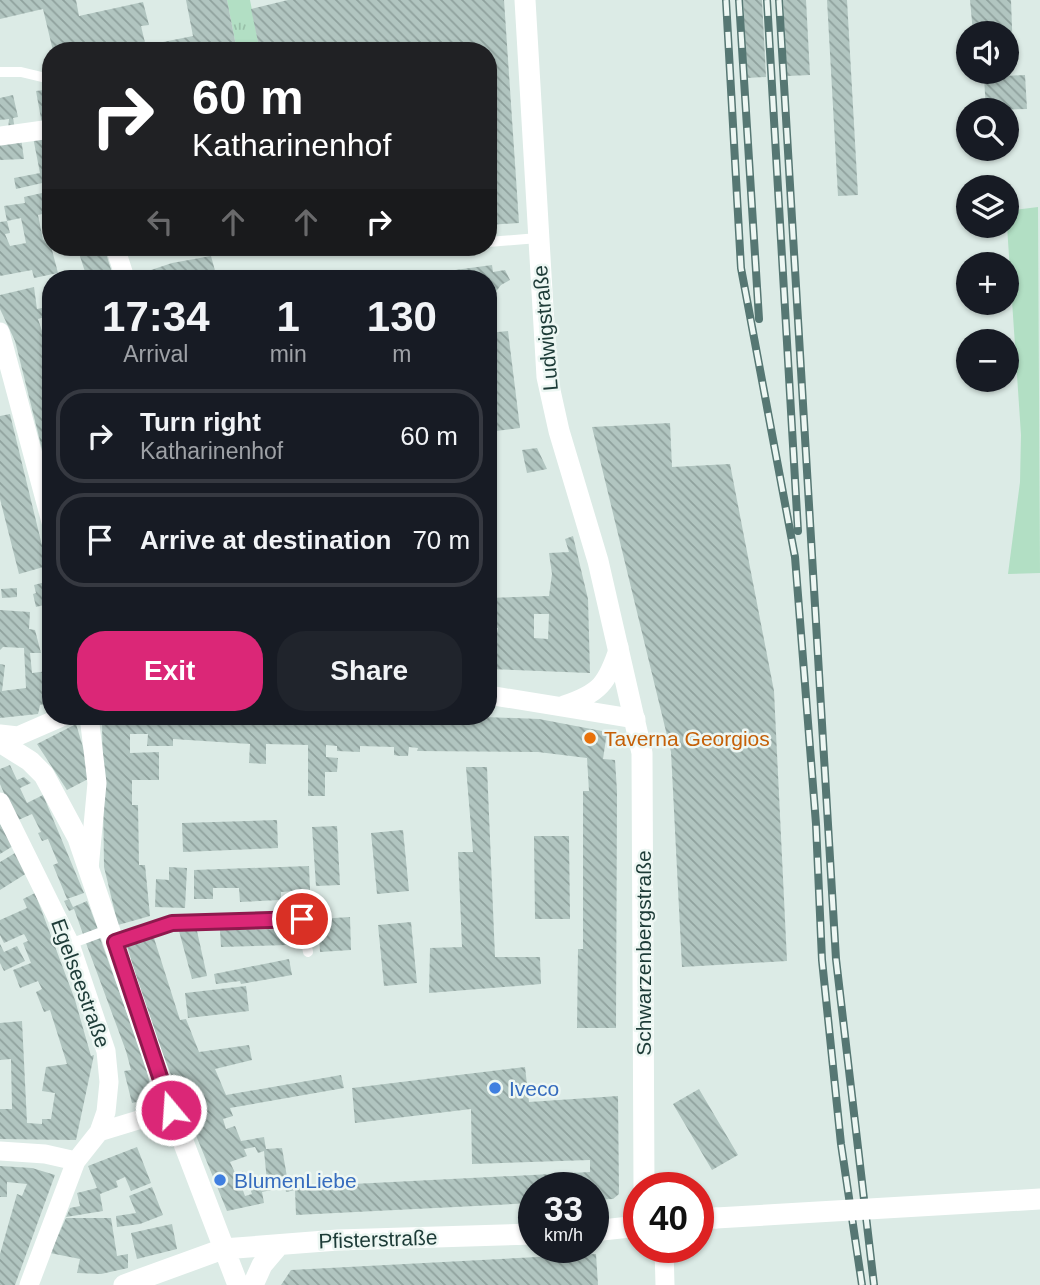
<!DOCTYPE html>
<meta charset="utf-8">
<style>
body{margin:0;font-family:Arial,sans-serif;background:#20242c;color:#f1f3f6;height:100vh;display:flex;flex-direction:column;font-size:26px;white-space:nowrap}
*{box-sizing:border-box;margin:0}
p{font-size:23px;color:#9ea1a6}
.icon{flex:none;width:38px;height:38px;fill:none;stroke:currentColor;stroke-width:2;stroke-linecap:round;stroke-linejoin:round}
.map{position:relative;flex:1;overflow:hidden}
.drawer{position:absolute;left:42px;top:270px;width:455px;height:455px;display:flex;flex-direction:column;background:#171b24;border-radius:28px;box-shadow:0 2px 5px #0004}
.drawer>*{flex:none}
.hud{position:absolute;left:42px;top:42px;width:455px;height:214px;border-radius:28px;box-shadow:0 2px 5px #0004;background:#202124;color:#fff;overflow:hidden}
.fabs{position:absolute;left:956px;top:21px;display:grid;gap:14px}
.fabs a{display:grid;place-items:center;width:63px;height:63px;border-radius:50%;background:#171b24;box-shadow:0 2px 5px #0004;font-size:35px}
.speed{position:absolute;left:518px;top:1172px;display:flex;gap:14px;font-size:35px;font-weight:700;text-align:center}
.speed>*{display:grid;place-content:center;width:91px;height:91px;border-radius:50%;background:#171b24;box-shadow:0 2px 5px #0004;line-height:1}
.speed small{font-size:18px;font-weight:400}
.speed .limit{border:10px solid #d22;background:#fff;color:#111}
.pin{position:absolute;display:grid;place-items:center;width:60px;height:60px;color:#fff;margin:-30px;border:4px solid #fff;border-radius:50%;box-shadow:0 2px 7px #0007}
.me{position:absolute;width:77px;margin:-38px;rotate:342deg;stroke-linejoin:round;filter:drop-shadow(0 0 5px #0008)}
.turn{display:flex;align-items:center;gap:24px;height:147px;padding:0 35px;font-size:32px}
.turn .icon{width:91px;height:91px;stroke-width:2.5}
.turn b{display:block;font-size:49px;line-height:60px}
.lanes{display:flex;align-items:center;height:66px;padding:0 35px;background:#0003;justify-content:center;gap:35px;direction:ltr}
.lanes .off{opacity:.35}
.eta{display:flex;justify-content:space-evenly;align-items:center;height:119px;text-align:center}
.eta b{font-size:42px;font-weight:800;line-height:49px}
.button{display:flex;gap:14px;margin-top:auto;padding:14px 35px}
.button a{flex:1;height:80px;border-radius:28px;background:#db2777;color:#fff;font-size:28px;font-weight:800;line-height:80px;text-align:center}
.button a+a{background:#20242c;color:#f1f3f6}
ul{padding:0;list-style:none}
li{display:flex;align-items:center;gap:21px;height:94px;margin:0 14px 10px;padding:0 21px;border:4px solid #363941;border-radius:28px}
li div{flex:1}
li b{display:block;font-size:26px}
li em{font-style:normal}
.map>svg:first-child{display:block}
.grass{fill:url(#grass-tufts)}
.garden{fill:#b2dfc4}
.building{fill:url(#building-back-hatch);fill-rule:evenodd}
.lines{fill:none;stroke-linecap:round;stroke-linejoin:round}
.service{stroke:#fff;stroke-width:10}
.minor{stroke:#fff;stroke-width:19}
.tertiary{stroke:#fff;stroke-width:21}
.rail-casing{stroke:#567773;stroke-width:8}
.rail{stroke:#edf7f3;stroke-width:5;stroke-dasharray:16;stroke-linecap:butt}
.tertiary-bridge{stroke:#fff;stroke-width:21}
.route-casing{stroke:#8e194d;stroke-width:18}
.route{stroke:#db2777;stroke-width:12}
.food-dot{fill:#e8710a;stroke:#edf7f3;stroke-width:2.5}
.shop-dot{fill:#3f7fe0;stroke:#edf7f3;stroke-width:2.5}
.labels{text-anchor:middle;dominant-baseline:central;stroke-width:5;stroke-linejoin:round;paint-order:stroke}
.street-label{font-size:21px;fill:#1d3b37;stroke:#edf7f3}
.food-label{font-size:21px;fill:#c56008;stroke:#edf7f3;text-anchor:start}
.shop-label{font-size:21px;fill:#366cbe;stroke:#edf7f3;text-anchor:start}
</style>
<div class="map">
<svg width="1040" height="1285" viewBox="0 0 1040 1285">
<defs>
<pattern id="grass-tufts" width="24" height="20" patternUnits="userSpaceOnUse" patternTransform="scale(1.75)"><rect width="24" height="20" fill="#b2dfc4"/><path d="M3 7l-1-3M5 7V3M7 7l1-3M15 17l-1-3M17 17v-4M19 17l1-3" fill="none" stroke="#99c0a9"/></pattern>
<pattern id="building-back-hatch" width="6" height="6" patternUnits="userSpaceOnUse" patternTransform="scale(1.75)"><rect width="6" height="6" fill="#b1c5c0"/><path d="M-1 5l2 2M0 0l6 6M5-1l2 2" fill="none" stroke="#8fa19d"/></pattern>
</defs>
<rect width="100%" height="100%" fill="#dcebe6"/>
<path class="grass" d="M 227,0 L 250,0 L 260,51 L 237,51 Z"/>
<path class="garden" d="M 1038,207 L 1040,573 L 1008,574 L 1020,482 L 1021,435 L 1006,211 Z"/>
<path class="building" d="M 0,0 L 76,0 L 79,16 L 143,2 L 149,25 L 141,26 L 147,51 L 53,51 L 43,9 L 0,19 Z
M 186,0 L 227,0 L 237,51 L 155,51 L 153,44 L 193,36 Z
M 288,0 L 504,0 L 519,223 L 488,225 L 488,51 L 260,51 L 251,9 Z
M 743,0 L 762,0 L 766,77 L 747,78 Z
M 783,0 L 806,0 L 810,75 L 787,76 Z
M 827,0 L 847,0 L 858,195 L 838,196 Z
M 970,0 L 1011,0 L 1013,55 L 1006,56 L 1006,33 L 973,33 Z
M 1025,75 L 1027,109 L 986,110 L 984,77 Z
M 51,89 L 51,122 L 42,124 L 36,91 Z
M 13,95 L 18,117 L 13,118 L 15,129 L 8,130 L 9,119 L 0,120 L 0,98 Z
M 51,135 L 51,181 L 16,189 L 14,178 L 40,173 L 33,137 Z
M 21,138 L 24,159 L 0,160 L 0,141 Z
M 51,191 L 51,212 L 38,215 L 43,240 L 51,238 L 51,247 L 64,247 L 52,250 L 58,273 L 34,278 L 32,270 L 0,276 L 0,222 L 7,221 L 10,233 L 5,234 L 10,246 L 26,243 L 21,218 L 7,221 L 4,206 L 25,203 L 24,197 Z
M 77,247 L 104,247 L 113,276 L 87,278 Z
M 211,256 L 217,278 L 133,276 L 172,263 Z
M 492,265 L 493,272 L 505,270 L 510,280 L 501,285 L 488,302 L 488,278 L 396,278 Z
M 34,287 L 37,309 L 51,306 L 51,324 L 48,316 L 38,319 L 51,358 L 50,481 L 15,341 L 0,309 L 0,295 Z
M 508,331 L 520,428 L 488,432 L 488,333 Z
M 10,414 L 47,566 L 19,574 L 0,499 L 0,416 Z
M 670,423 L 672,467 L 730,464 L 774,691 L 787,961 L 682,967 L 671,752 L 592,427 Z
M 537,448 L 547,469 L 527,473 L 522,450 Z
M 573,536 L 588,599 L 590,673 L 488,669 L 488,637 L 496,637 L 498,628 L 488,628 L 488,598 L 549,596 L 552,574 L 549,553 L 569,552 L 565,539 ZM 534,614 L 549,614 L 548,639 L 534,638 Z
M 49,581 L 51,623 L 48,624 L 44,605 L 36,607 L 33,594 L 36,593 L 34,585 Z
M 17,588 L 17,597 L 2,598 L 1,589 Z
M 0,610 L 30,612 L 29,629 L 35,630 L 41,653 L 30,653 L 32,673 L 48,671 L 51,686 L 51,703 L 40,705 L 38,714 L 0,718 L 0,664 L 5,665 L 2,691 L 26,688 L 24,648 L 3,647 L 0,650 Z
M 102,716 L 484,717 L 539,719 L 607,732 L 603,759 L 615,760 L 617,791 L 616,1028 L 577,1028 L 578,949 L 583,949 L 583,791 L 589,791 L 587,758 L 538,752 L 417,751 L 418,748 L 409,747 L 408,756 L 400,756 L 394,755 L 394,747 L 360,746 L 360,752 L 337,751 L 337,746 L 326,745 L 326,757 L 338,758 L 337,772 L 325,772 L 325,796 L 308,796 L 308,745 L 266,744 L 266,764 L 249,763 L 250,744 L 173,739 L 173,746 L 147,746 L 148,734 L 130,734 L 130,753 L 159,752 L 159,780 L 132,780 L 132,805 L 138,805 L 139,865 L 145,865 L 150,916 L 118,925 L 104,867 Z
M 76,724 L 92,777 L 67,790 L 37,744 Z
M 10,765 L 17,780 L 24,777 L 31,783 L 20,788 L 27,803 L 43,795 L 84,893 L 67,899 L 53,865 L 58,863 L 48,839 L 42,841 L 38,833 L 41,832 L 32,814 L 16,821 L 0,784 L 0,769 Z
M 466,767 L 487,767 L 495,957 L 540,957 L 541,984 L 429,993 L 430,948 L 462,947 L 458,852 L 473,852 Z
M 277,820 L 278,848 L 183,852 L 182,823 Z
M 0,824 L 13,846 L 0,854 Z
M 337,826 L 340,885 L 316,886 L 312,827 Z
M 403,830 L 409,891 L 377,894 L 371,833 Z
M 534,836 L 569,836 L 570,919 L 535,919 Z
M 15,853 L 27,873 L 0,890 L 0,862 Z
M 309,866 L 310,890 L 281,892 L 281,900 L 240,902 L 239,888 L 213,888 L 213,899 L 194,899 L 194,870 Z
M 169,867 L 187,868 L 185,908 L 155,907 L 156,879 L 169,880 Z
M 35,893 L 75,1000 L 91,1056 L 94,1055 L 76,1140 L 0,1139 L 0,1109 L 12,1109 L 11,1059 L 0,1060 L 0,1023 L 22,1021 L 27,1123 L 42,1124 L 42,1119 L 51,1119 L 55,1093 L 42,1091 L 46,1067 L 67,1064 L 50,1010 L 44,1012 L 36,992 L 42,989 L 38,981 L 20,988 L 13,970 L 31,963 L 23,943 L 28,941 L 24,934 L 4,943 L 0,935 L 0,920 L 27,908 L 23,899 Z
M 69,899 L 73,907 L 87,901 L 98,929 L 83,934 L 74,909 L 69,911 L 64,901 Z
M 350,917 L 351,950 L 320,952 L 318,919 Z
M 411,922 L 417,983 L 384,986 L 378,925 Z
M 287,929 L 287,945 L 221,947 L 220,930 Z
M 179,931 L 197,931 L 207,976 L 192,979 Z
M 100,938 L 146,1066 L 153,1099 L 132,1103 L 124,1071 L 131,1070 L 126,1051 L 86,943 Z
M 154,938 L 180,1020 L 186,1019 L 199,1052 L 249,1045 L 252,1060 L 215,1069 L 226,1095 L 341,1075 L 344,1088 L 230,1108 L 233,1116 L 223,1119 L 226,1129 L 235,1126 L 241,1141 L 264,1137 L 266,1149 L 282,1148 L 287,1177 L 293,1176 L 294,1187 L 590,1172 L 590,1160 L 472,1164 L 471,1109 L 355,1123 L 352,1088 L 525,1067 L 529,1102 L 618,1096 L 619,1194 L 613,1199 L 593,1200 L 593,1188 L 534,1188 L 534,1203 L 296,1215 L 295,1190 L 286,1192 L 285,1187 L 262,1192 L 264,1203 L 227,1211 L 152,1028 L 127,946 ZM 255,1147 L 258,1153 L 264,1151 L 267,1181 L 248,1183 L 252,1194 L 245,1196 L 241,1185 L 248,1183 L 243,1171 L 236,1175 L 230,1162 L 247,1156 L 244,1149 Z
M 0,944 L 4,952 L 17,946 L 25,961 L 4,971 L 0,963 Z
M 289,959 L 292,975 L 241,984 L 240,981 L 216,984 L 214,974 Z
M 246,986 L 249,1011 L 188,1018 L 185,993 Z
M 699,1089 L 738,1155 L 712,1170 L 673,1104 Z
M 137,1147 L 151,1183 L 131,1191 L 125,1177 L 116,1181 L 118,1187 L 100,1194 L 103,1211 L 66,1217 L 70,1208 L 80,1206 L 77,1193 L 97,1188 L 88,1166 Z
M 0,1166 L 32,1168 L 55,1175 L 15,1285 L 0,1285 L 0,1254 L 17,1194 L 22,1196 L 27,1184 L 7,1182 L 7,1197 L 0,1197 Z
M 152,1187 L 163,1215 L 140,1224 L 117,1227 L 116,1216 L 136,1213 L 129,1196 Z
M 66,1218 L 111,1218 L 117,1256 L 128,1254 L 128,1268 L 101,1274 L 77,1273 L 80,1259 L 50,1253 Z
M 172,1224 L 177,1249 L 137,1259 L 131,1233 Z
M 596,1254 L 598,1285 L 281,1285 L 291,1270 Z"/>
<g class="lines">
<path class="service" d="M 0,72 L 21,72 L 46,78
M 488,242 L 538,238
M 363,247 L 438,247
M 115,942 L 172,923 L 302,919 L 308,952
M 70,944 L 110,929"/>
<path class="minor" d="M 0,136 L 51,129
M 115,247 L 125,278
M 0,332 L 51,522
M 488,695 L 636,719
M 564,705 C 600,693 607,684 619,647
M 0,734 L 18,736 L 64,716
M 0,802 L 70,944 L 106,1051 L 109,1082 L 106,1112 L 99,1132 L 76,1161 L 29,1285
M 89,869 L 97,783 L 89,716
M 99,1132 L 171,1110
M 0,1151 L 45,1154 L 76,1161
M 664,1248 L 665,1285"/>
<path class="tertiary" d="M 525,0 L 547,377 L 559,431 L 598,561 L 642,753 L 644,1188
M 0,742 L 30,761 L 44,775 L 78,838 L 171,1110 L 238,1285
M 698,1219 L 716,1218
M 593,1231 L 639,1226
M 124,1285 L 223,1249 L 338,1240 L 534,1234
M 253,1285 L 262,1265 L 279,1245"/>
<defs>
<path id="rail" d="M 726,0 L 741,268 L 795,557 L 816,824 L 822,960 L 841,1144 L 862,1285
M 739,0 L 759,319
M 767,0 L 798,531
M 779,0 L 836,959 L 874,1285"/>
</defs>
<use href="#rail" class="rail-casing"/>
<use href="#rail" class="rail"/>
<path class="tertiary-bridge" d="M 716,1218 L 1040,1199"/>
</g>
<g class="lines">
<defs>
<path id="route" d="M 171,1110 L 115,942 L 172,923 L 302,919"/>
</defs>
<use href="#route" class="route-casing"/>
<use href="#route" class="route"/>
</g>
<circle class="food-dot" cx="590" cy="738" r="7"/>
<g class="shop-dot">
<circle cx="495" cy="1088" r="7"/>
<circle cx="220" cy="1180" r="7"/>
</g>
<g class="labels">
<g class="street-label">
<text transform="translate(545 328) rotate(-95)">Ludwigstraße</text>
<text transform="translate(643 953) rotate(-90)">Schwarzenbergstraße</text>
<text transform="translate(81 983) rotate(70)">Egelseestraße</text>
<text transform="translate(378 1239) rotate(-2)">Pfisterstraße</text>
</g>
<g class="food-label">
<text x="604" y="738">Taverna Georgios</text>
</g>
<g class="shop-label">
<text x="509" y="1088">Iveco</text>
<text x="234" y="1180">BlumenLiebe</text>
</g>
</g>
</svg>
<div class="fabs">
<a><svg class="icon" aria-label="sound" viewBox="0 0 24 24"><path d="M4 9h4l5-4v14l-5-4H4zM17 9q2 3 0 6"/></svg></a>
<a><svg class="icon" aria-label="search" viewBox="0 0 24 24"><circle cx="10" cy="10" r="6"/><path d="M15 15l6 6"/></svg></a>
<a><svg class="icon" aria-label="layers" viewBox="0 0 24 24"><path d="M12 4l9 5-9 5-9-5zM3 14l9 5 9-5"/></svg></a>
<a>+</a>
<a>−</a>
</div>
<div class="speed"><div>33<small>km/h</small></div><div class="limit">40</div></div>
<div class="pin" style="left:302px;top:919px;background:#d93025"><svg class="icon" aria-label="arrive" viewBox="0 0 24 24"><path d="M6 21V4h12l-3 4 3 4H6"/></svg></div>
<svg class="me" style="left:171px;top:1110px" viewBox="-20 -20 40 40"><circle r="17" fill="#db2777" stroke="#fff" stroke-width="3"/><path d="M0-11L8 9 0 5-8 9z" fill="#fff"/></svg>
<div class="hud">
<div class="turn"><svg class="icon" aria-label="right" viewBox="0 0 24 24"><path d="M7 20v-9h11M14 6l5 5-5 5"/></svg><div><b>60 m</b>Katharinenhof</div></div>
<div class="lanes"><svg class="icon off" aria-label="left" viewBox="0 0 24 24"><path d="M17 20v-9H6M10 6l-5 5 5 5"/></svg><svg class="icon off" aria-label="ahead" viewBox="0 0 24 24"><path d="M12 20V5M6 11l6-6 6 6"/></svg><svg class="icon off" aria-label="ahead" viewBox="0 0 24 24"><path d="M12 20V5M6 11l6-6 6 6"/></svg><svg class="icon" aria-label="right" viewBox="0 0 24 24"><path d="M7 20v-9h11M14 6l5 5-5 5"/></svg></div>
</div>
<section class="drawer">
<div class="eta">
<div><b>17:34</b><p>Arrival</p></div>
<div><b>1</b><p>min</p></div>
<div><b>130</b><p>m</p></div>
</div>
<ul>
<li><svg class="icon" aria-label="right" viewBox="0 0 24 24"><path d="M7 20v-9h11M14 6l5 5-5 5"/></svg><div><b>Turn right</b><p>Katharinenhof</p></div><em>60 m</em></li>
<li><svg class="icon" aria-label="arrive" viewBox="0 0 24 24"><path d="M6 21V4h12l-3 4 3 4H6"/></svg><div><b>Arrive at destination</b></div><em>70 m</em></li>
</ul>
<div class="button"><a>Exit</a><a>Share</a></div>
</section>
</div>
